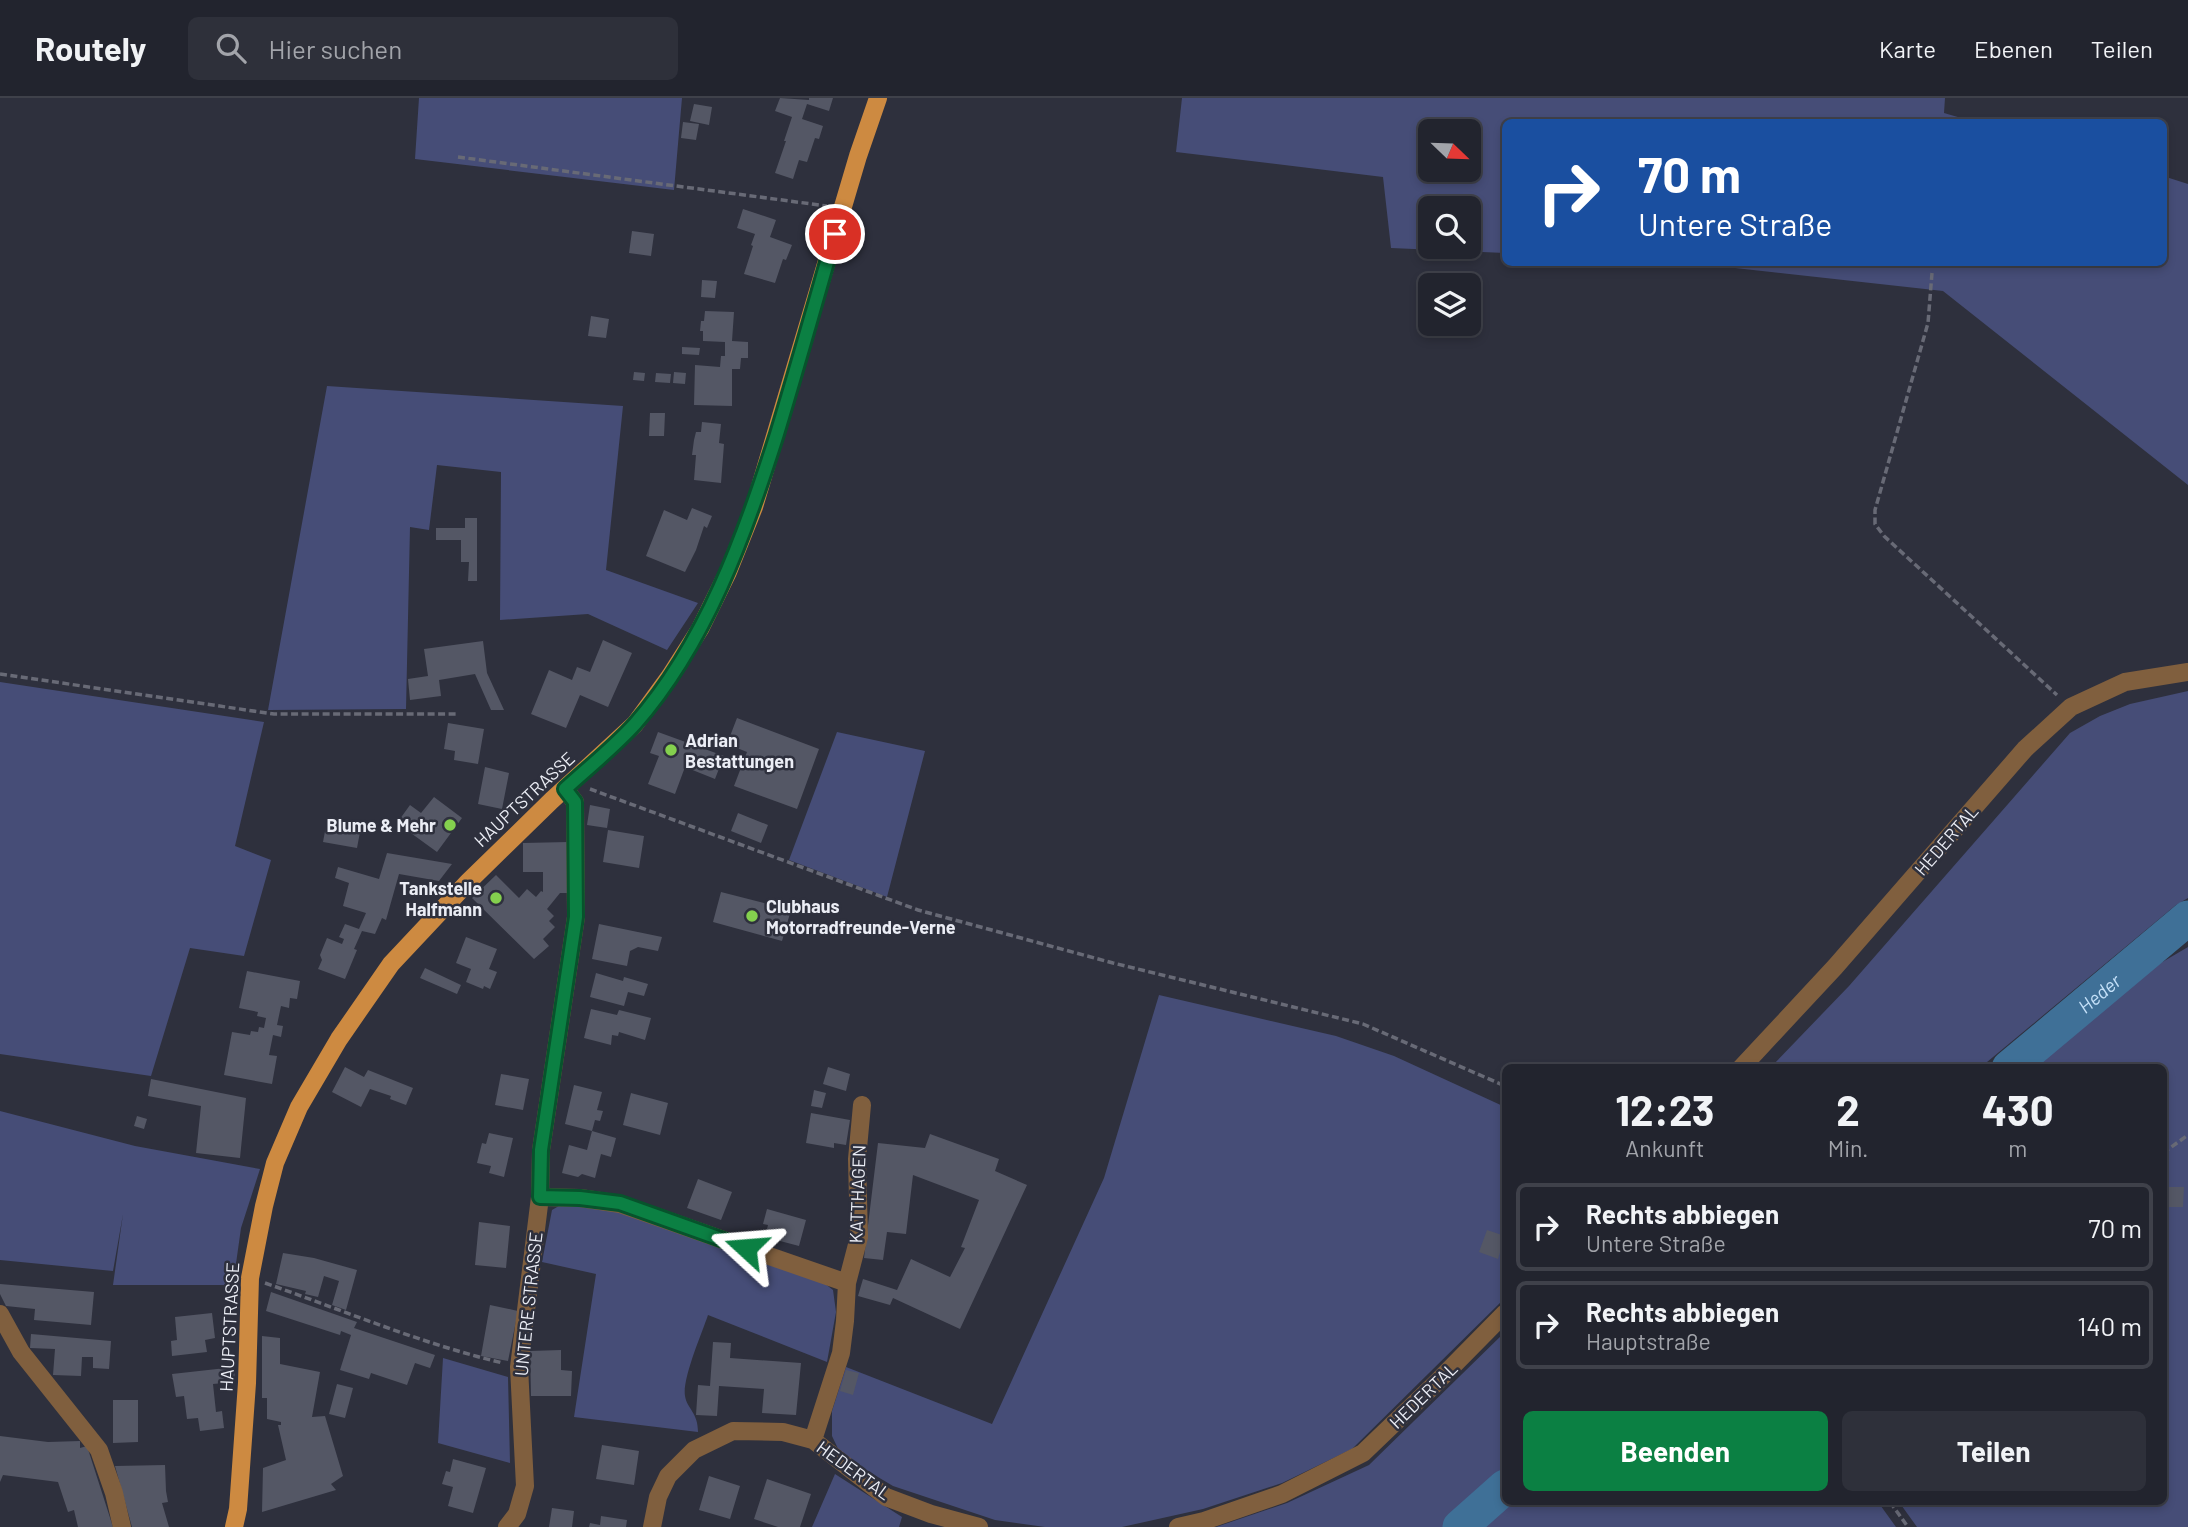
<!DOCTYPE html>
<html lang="de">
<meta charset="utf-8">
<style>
body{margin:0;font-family:Barlow,sans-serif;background:#2e303a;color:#f1f3f6;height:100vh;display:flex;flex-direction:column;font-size:26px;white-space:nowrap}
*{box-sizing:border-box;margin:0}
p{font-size:23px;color:#a2a4aa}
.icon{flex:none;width:38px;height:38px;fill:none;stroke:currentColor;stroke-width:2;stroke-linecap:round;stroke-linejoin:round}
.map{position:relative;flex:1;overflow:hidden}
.details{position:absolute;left:1502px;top:966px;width:665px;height:441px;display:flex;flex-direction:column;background:#22242e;border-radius:10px;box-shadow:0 4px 10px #0003,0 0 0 2px #3f414a}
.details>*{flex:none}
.guide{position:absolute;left:1502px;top:21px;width:665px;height:147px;border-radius:10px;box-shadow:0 4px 10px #0003,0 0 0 2px #3f414a;background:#1a4fa0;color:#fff;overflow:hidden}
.needle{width:46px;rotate:113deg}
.fabs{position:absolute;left:1418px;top:21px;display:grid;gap:14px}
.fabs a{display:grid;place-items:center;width:63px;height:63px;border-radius:10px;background:#22242e;box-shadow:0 4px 10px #0003,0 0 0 2px #3f414a;font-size:35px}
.pin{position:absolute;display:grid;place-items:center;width:60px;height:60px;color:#fff;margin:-30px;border:4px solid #fff;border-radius:50%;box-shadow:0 2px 7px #0007}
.me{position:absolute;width:77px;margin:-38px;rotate:289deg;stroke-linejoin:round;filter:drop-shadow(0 0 5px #0008)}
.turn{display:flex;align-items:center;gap:24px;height:147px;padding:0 21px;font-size:32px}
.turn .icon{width:91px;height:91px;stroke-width:2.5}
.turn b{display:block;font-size:49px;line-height:60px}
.eta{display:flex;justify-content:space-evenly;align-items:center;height:119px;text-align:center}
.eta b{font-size:42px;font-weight:700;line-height:49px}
.primary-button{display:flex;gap:14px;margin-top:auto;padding:14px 21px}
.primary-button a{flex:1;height:80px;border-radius:10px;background:#0b8043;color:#fff;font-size:28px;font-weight:700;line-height:80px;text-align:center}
.primary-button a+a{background:#2e303a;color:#f1f3f6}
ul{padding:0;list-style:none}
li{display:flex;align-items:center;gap:21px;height:88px;margin:0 14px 10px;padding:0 7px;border:4px solid #3f414a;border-radius:10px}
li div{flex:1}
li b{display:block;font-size:26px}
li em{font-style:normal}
header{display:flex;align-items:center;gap:42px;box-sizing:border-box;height:98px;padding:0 35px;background:#22242e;border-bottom:2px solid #3f414a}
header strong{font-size:33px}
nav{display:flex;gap:38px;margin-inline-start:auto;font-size:24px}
.search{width:490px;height:63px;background:#2e303a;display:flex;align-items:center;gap:18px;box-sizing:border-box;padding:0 24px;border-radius:10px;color:#a2a4aa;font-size:26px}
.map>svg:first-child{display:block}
.green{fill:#464d77;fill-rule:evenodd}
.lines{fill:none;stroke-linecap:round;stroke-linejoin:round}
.river{stroke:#3f7097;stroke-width:35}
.building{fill:#545765}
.path{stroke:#686a76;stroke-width:3.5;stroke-dasharray:7 3.5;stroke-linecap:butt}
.minor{stroke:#805f3e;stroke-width:18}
.major{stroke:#cd8a41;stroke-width:18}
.route-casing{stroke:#07532c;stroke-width:18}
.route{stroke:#0b8043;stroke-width:12}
.poi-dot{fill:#84d04e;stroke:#2e303d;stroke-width:2.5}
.labels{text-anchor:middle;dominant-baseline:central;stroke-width:5;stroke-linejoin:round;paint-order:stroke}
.poi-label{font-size:18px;font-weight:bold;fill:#ebedf5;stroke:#2e303d;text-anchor:start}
.street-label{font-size:18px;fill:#ebedf5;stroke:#2e303d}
.water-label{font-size:19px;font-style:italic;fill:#c5e1f9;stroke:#2e303d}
</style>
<header>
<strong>Routely</strong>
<div class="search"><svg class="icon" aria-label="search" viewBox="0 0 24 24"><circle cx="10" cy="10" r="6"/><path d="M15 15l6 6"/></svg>Hier suchen</div>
<nav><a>Karte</a><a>Ebenen</a><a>Teilen</a></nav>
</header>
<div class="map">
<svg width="2188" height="1429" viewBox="0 0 2188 1429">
<rect width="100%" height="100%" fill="#2e303d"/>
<path class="green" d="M 419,0 L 682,0 L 674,92 L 415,61 Z
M 1182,0 L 1945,0 L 1944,15 L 1975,24 L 1505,24 L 1505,155 L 1391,150 L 1383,79 L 1176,54 ZM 1430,33 L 1468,33 L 1468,72 L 1430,72 ZM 1430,110 L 1468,110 L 1468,149 L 1430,149 Z
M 2163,78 L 2188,86 L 2188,387 L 1943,193 L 1690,165 L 2163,164 Z
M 327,288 L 623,308 L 606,472 L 698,505 L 667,552 L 588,516 L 500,522 L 501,374 L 437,367 L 429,432 L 410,429 L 406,611 L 268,612 Z
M 0,584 L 264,624 L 235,748 L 271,762 L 244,858 L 190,850 L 151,978 L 0,956 Z
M 2188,593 L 2188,800 L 2176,807 L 1981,969 L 1771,969 L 1849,888 L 2070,635 L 2100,618 L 2130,606 Z
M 837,634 L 925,653 L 887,799 L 789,762 Z
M 2188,849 L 2188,1429 L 1917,1429 L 1899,1404 L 2163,1404 L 2163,970 L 2036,969 L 2159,866 Z
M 1159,897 L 1336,938 L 1394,958 L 1505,1009 L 1505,1200 L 1352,1351 L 1282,1385 L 1203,1411 L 1122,1429 L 1045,1429 L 995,1422 L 893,1388 L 841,1357 L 832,1338 L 832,1313 L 846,1269 L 992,1326 L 1104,1080 Z
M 0,1013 L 135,1048 L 260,1071 L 241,1130 L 233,1187 L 113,1187 L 123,1116 L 113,1173 L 0,1162 Z
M 564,1105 L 626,1115 L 819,1181 L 833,1192 L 836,1214 L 827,1264 L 708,1217 C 702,1235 682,1281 685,1298 C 687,1311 698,1314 698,1334 L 574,1319 L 596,1176 L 542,1164 L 552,1112 Z
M 1505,1234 L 1505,1373 L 1466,1409 L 1447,1429 L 1216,1429 L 1287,1405 L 1369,1367 Z
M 443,1260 L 508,1279 L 510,1365 L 438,1345 Z
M 835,1376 L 902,1419 L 899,1429 L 812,1429 Z
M 1511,1404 L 1878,1404 L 1896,1429 L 1482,1429 Z"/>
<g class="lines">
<g class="river">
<path id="s1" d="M 2009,970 L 2188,820"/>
<path d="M 1460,1429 L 1505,1389"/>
</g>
</g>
<path class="building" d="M 780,0 L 809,2 L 809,0 L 833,0 L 829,13 L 807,6 L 802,21 L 823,28 L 819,41 L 815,40 L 807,64 L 799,62 L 793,81 L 775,75 L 786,43 L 784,43 L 792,19 L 775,13 Z
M 694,6 L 712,9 L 709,27 L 690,23 Z
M 683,24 L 699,26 L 696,42 L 681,40 Z
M 743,111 L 776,122 L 770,139 L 792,147 L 786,162 L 783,161 L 775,185 L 744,176 L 753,148 L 751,147 L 755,136 L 737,130 Z
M 632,133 L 654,136 L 651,158 L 629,155 Z
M 702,182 L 717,183 L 715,200 L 701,199 Z
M 705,213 L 734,214 L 732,243 L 748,244 L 748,260 L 741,260 L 740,271 L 732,271 L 732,308 L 694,307 L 695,267 L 720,269 L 721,258 L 725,258 L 725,244 L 703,243 L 703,233 L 700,233 L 701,223 L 704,223 Z
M 591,218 L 609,221 L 606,240 L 588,238 Z
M 682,249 L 700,250 L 699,257 L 682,256 Z
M 634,274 L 645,275 L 644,283 L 633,282 Z
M 674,274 L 686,275 L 685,286 L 673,285 Z
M 656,275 L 671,276 L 670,285 L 655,284 Z
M 650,315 L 665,315 L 664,338 L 649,338 Z
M 702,324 L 721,326 L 719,345 L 724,346 L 721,385 L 694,382 L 696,357 L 692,357 L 694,342 L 696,334 L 701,334 Z
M 692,410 L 712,418 L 707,430 L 704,428 L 696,452 L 685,474 L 646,458 L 664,412 L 687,422 Z
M 465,420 L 477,420 L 477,483 L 468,483 L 469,464 L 461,464 L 461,442 L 436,442 L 436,430 L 465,430 Z
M 603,542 L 632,555 L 608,609 L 580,597 L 566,630 L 531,616 L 549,572 L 572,582 L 577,569 L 590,574 Z
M 483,543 L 487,575 L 504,612 L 491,612 L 475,576 L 439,582 L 441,598 L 410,602 L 408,581 L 428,578 L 424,551 Z
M 737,620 L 819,651 L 797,711 L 734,688 L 747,654 L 727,646 Z
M 448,625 L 484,631 L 478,666 L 454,662 L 455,653 L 444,651 Z
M 658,634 L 724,658 L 715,681 L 685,669 L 675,696 L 648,686 L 659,658 L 650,655 Z
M 485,669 L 509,675 L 502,711 L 478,706 Z
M 434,699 L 462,720 L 437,754 L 397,725 L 410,707 L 421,715 Z
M 590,707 L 610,711 L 607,730 L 587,727 Z
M 738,715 L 768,727 L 761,745 L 731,733 Z
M 326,728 L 360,734 L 357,750 L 323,744 Z
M 608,732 L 644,738 L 639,770 L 603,764 Z
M 568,744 L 568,795 L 560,795 L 547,811 L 554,818 L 549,823 L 555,829 L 543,841 L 549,848 L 534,861 L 472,800 L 496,777 L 519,800 L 527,791 L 536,799 L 541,793 L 543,794 L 543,774 L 523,774 L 523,745 Z
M 387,755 L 452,766 L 439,783 L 399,776 L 386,822 L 382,820 L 375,836 L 362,833 L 354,851 L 357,852 L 345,881 L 318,871 L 322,862 L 320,857 L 327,840 L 342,846 L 344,841 L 339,839 L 345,826 L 359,831 L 366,815 L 343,808 L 349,785 L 335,780 L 338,769 L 379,781 Z
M 721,794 L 791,812 L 782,843 L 713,824 Z
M 599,826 L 662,839 L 658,853 L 638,849 L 630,853 L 627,868 L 592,861 Z
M 466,839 L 497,851 L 489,871 L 497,874 L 490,891 L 484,888 L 483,891 L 466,884 L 471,871 L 456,865 Z
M 425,870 L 461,887 L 457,896 L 420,880 Z
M 247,873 L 300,883 L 297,901 L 290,900 L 289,910 L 281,908 L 277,927 L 283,928 L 281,939 L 273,937 L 269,957 L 277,958 L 272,986 L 224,977 L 232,934 L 250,937 L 251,933 L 258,934 L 259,929 L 264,930 L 266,920 L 257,918 L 258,914 L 239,910 Z
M 596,875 L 623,883 L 624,879 L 648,886 L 644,898 L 628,894 L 624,908 L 590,899 Z
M 591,911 L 617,917 L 619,912 L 651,920 L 645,942 L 619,934 L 618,938 L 612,937 L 611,947 L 584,940 Z
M 345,969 L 364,979 L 368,972 L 413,990 L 406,1007 L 390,1001 L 391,998 L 370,991 L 361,1009 L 332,994 Z
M 828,969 L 850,976 L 846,993 L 823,986 Z
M 501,976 L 529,981 L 523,1012 L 495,1007 Z
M 151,981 L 246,1000 L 240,1060 L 196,1055 L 201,1008 L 148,998 Z
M 574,987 L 602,994 L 597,1012 L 603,1013 L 600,1023 L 595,1022 L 592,1033 L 565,1026 Z
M 814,992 L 826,995 L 822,1010 L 811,1008 Z
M 631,995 L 668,1005 L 660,1037 L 623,1027 Z
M 811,1015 L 850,1022 L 846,1047 L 834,1045 L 834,1050 L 806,1045 Z
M 137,1018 L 147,1021 L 144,1031 L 134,1028 Z
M 592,1033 L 616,1040 L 611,1059 L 601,1056 L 595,1080 L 582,1076 L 578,1079 L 562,1075 L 569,1047 L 587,1052 Z
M 489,1035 L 513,1040 L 504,1079 L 489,1075 L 491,1068 L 477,1065 L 482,1045 L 486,1046 Z
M 930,1036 L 999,1061 L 995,1073 L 1027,1087 L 960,1231 L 893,1200 L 890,1207 L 858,1198 L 863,1181 L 897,1192 L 911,1161 L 950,1179 L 965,1150 L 961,1149 L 979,1102 L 913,1077 L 906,1136 L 887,1134 L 883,1162 L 864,1160 L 878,1045 L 925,1050 Z
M 698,1081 L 732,1094 L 721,1122 L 687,1110 Z
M 2165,1089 L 2184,1089 L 2183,1109 L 2164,1109 Z
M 767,1111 L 806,1122 L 799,1148 L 765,1139 L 768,1127 L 763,1126 Z
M 479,1124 L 510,1128 L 506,1170 L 475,1167 Z
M 1487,1132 L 1505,1138 L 1498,1161 L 1479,1154 Z
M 283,1155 L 314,1160 L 357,1172 L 346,1212 L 332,1207 L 339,1183 L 324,1178 L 318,1199 L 305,1196 L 306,1193 L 276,1186 Z
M 0,1186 L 94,1194 L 91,1227 L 34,1222 L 35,1211 L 6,1208 L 0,1196 Z
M 271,1194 L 357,1224 L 354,1230 L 435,1257 L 430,1270 L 415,1265 L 407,1287 L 371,1275 L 369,1281 L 340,1272 L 351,1237 L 341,1233 L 340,1237 L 266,1213 Z
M 490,1207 L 518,1213 L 508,1263 L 481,1258 Z
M 212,1215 L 215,1240 L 205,1242 L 207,1254 L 172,1258 L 171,1243 L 177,1242 L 175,1219 Z
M 31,1236 L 111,1243 L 109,1271 L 93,1270 L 93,1259 L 82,1259 L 81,1278 L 53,1277 L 55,1251 L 30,1250 Z
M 262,1238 L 280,1240 L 280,1266 L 320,1274 L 312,1319 L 325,1318 L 343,1378 L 331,1386 L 336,1392 L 262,1414 L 263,1370 L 286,1362 L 278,1327 L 281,1327 L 281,1324 L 267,1321 L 267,1300 L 262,1300 Z
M 713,1244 L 731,1245 L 730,1260 L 801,1265 L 796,1317 L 762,1315 L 764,1291 L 719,1288 L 717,1318 L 696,1317 L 698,1287 L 710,1288 Z
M 561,1252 L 561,1272 L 572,1273 L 571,1298 L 531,1298 L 530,1253 Z
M 235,1269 L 234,1284 L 213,1286 L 216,1314 L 222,1313 L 224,1330 L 200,1333 L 198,1320 L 187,1321 L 184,1298 L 176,1299 L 172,1276 Z
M 846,1272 L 859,1275 L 853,1297 L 840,1293 Z
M 337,1286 L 353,1290 L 345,1320 L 329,1316 Z
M 113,1302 L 138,1302 L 138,1344 L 113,1345 Z
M 0,1338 L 48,1344 L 80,1343 L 80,1350 L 87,1348 L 113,1429 L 78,1429 L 74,1412 L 68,1414 L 58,1384 L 3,1377 L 0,1384 Z
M 602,1347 L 639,1353 L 634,1387 L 596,1381 Z
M 453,1361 L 486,1370 L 473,1415 L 448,1408 L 453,1389 L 442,1386 L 446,1373 L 450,1374 Z
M 165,1367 L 166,1393 L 168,1404 L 162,1405 L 169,1429 L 132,1429 L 115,1368 Z
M 709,1378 L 740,1388 L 730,1421 L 699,1412 Z
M 767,1381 L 811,1396 L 800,1429 L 778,1429 L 754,1421 Z
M 552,1410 L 574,1413 L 572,1429 L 549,1429 Z
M 601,1418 L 627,1422 L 626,1429 L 589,1429 L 590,1425 L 600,1427 Z"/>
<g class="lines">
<path class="path" d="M 458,59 L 827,108
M 1932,175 L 1928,225 L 1875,412 L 1875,426 L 1884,438 L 2057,597
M 0,576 L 274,616 L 456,616
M 590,691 L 918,812 L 1113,865 L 1363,926 L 1505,988
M 2163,1055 L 2188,1037
M 265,1185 C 345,1213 422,1246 503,1265
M 1890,1404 L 1908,1429"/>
<path class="minor" d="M 1741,970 L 1835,869 L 2025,651 L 2071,609 L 2125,584 L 2188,574
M 540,1099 L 580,1100 L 620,1106 L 847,1185 L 845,1223 L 841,1255 L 813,1342
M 847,1185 L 859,1139 L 857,1061 L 862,1007
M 0,1216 L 21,1254 L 99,1352 L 114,1395 L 122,1429
M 507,1429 L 517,1416 L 525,1388 L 519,1269 L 540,1099 L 541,1052 L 576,819 L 575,704 L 565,691
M 652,1429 L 658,1399 L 668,1378 L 694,1352 L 733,1333 L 783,1334 L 813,1342 L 886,1399 L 931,1416 L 979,1429
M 1178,1429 L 1204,1423 L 1282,1396 L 1363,1355 L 1436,1285 L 1505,1215"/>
<path class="major" d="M 234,1429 L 238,1411 L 247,1285 L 250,1180 L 264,1108 L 275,1065 L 299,1009 L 339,941 L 391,866 L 468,784 L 552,702 L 635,626 L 670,578 L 700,531 L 728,474 L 754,409 L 858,58 L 878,0"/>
</g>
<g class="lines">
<defs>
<path id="route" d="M 746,1150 L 620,1105 L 580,1100 L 540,1099 L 541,1052 L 576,819 L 575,704 L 565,691 C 588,670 614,649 635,626 C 706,545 745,437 777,336 C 797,270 816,203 835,136"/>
</defs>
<use href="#route" class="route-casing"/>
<use href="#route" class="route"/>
</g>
<g class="poi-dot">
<circle cx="671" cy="652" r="7"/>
<circle cx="450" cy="727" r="7"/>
<circle cx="496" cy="800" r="7"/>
<circle cx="752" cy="818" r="7"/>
</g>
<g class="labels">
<g class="poi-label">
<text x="685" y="642">Adrian<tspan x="685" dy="21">Bestattungen</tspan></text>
<text x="436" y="727" text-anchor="end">Blume &amp; Mehr</text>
<text x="482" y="790" text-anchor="end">Tankstelle<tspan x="482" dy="21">Halfmann</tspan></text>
<text x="766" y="808">Clubhaus<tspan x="766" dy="21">Motorradfreunde-Verne</tspan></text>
</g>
<g class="street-label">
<text transform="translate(524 701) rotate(-43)">HAUPTSTRASSE</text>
<text transform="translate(1946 742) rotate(-49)">HEDERTAL</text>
<text transform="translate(857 1096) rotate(-88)">KATTHAGEN</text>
<text transform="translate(528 1206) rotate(-84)">UNTERE STRASSE</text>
<text transform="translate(229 1229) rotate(-87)">HAUPTSTRASSE</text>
<text transform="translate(1423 1297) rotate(-44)">HEDERTAL</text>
<text transform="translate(854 1372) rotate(36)">HEDERTAL</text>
</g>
<g class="water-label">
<text stroke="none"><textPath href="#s1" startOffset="117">Heder</textPath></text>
</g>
</g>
</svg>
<div class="fabs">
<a><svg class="needle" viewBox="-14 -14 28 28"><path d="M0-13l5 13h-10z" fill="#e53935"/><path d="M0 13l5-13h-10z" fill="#a2a4aa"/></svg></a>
<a><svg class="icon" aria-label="search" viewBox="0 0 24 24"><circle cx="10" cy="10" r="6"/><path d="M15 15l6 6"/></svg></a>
<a><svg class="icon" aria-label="layers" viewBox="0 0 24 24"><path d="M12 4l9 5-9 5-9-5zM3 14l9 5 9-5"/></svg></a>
</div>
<div class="pin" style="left:835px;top:136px;background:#d93025"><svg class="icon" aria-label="arrive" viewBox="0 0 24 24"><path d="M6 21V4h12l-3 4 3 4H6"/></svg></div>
<svg class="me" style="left:746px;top:1150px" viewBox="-20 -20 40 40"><path d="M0-17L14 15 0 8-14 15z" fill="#0b8043" stroke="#fff" stroke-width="4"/></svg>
<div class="guide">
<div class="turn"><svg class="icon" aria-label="right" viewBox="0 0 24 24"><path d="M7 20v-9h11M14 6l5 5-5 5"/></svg><div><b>70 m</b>Untere Straße</div></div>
</div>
<section class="details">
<div class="eta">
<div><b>12:23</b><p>Ankunft</p></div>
<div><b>2</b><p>Min.</p></div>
<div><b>430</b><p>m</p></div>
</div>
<ul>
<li><svg class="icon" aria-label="right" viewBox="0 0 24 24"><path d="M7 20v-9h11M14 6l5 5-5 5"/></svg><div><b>Rechts abbiegen</b><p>Untere Straße</p></div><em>70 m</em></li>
<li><svg class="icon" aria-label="right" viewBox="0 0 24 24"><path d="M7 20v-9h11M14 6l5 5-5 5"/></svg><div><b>Rechts abbiegen</b><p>Hauptstraße</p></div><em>140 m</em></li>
</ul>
<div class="primary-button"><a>Beenden</a><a>Teilen</a></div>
</section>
</div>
